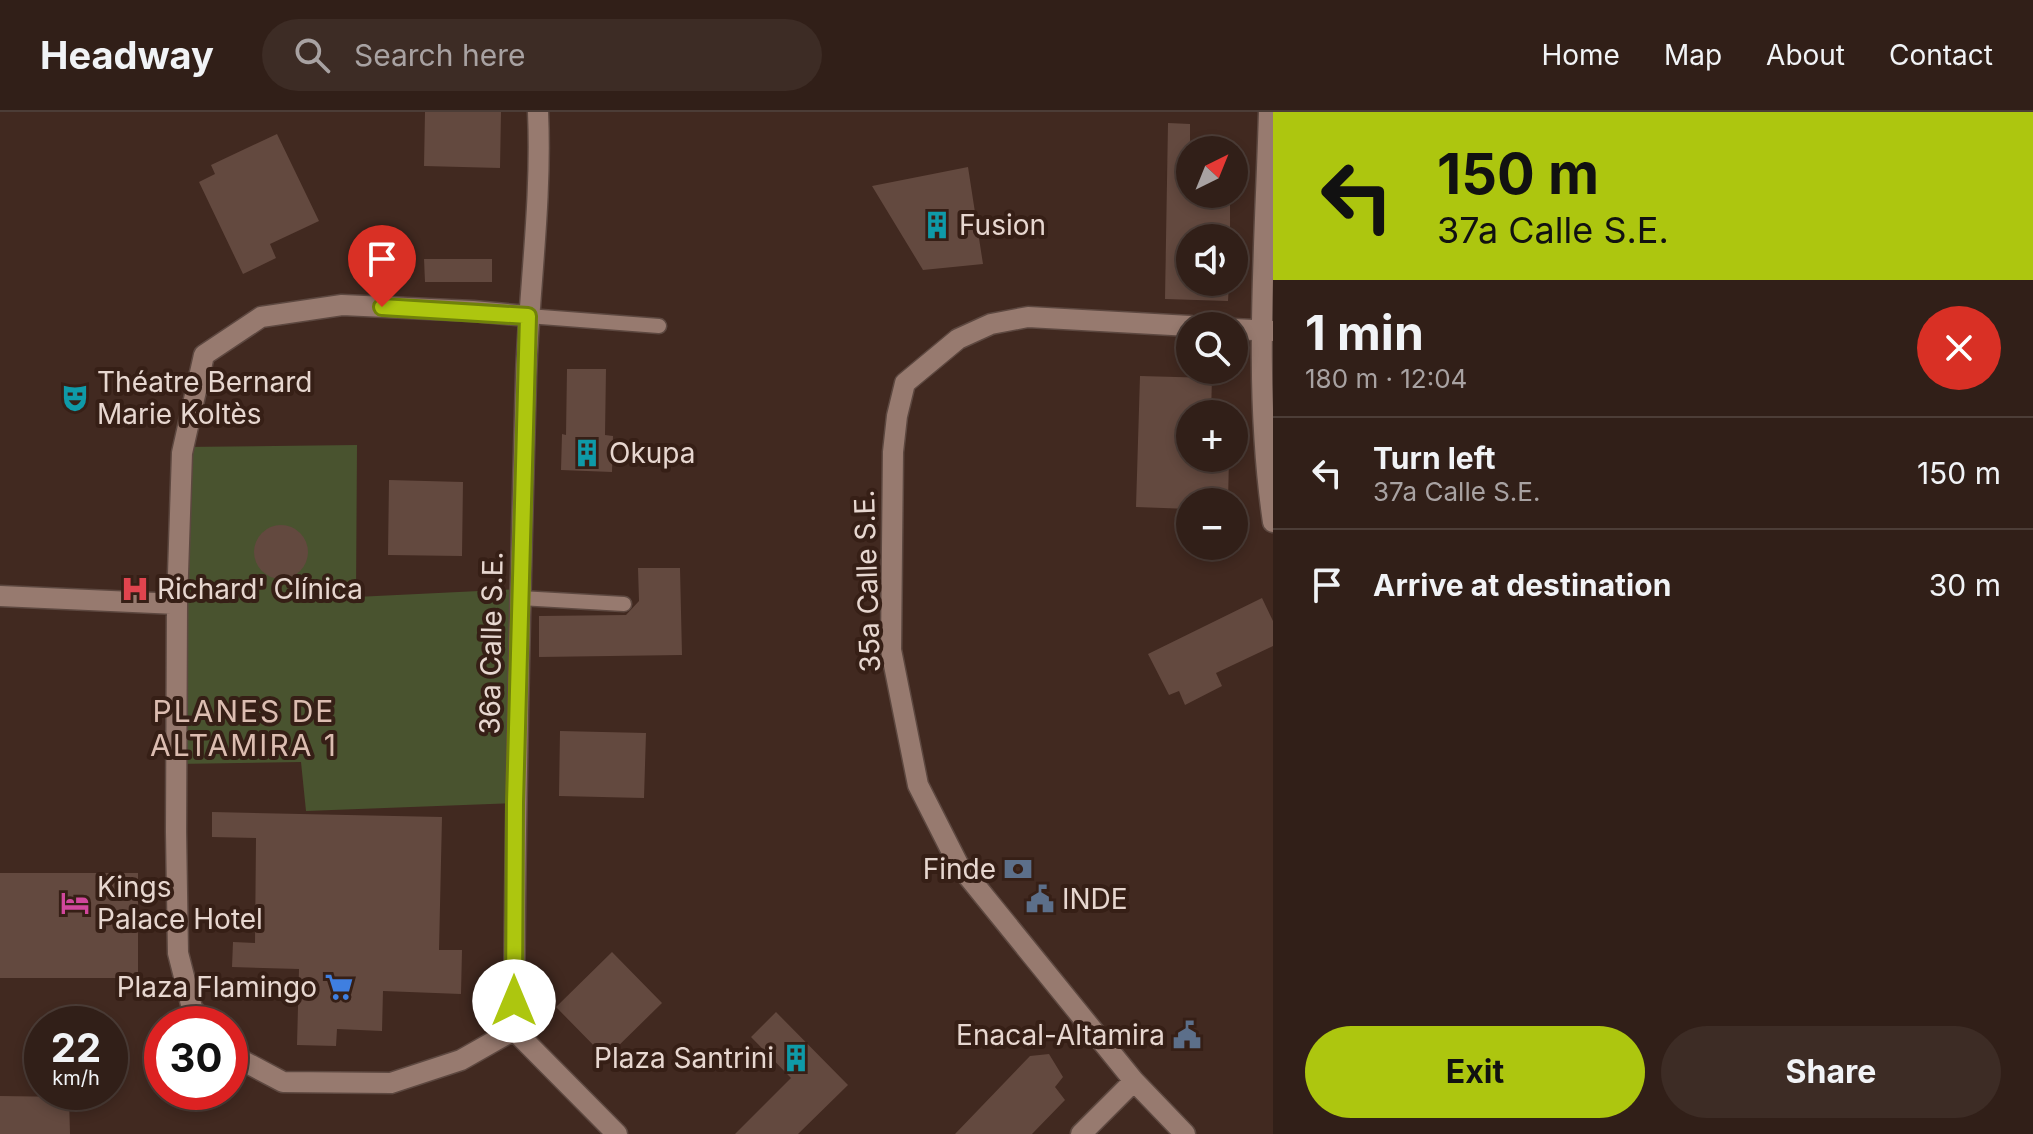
<!DOCTYPE html>
<meta charset="utf-8">
<style>
body{margin:0;font-family:Inter,sans-serif;background:#3d2c25;color:#f1f3f6;height:100vh;display:flex;flex-direction:column;font-size:30px;white-space:nowrap}
*{box-sizing:border-box;margin:0}
p{font-size:26px;color:#a8a2a2}
.icon{flex:none;width:44px;height:44px;fill:none;stroke:currentColor;stroke-width:2;stroke-linecap:round;stroke-linejoin:round}
.map{position:relative;flex:1;overflow:hidden}
.drawer{display:flex;flex-direction:column;background:#311f18;width:760px}
.drawer>*{flex:none}
.top-card{background:#adc60f;color:#111;overflow:hidden}
.needle{width:52px;rotate:43deg}
.fabs{position:absolute;left:1176px;top:24px;display:grid;gap:16px}
.fabs a{display:grid;place-items:center;width:72px;height:72px;border-radius:50%;background:#311f18;box-shadow:0 4px 12px #0003,0 0 0 2px #4c3d37;font-size:40px}
.speed{position:absolute;left:24px;top:894px;display:flex;gap:16px;font-size:40px;font-weight:700;text-align:center}
.speed>*{display:grid;place-content:center;width:104px;height:104px;border-radius:50%;background:#311f18;box-shadow:0 4px 12px #0003,0 0 0 2px #4c3d37;line-height:1}
.speed small{font-size:20px;font-weight:400}
.speed .limit{border:12px solid #d22;background:#fff;color:#111}
.pin{position:absolute;display:grid;place-items:center;width:68px;height:68px;color:#fff;margin:-82px -34px;border-radius:50% 50% 50% 0;rotate:-45deg;box-shadow:0 0 8px #0007}
.pin .icon{rotate:45deg}
.me{position:absolute;width:88px;margin:-44px;rotate:0deg;stroke-linejoin:round;filter:drop-shadow(0 0 6px #0008)}
.turn{display:flex;align-items:center;gap:28px;height:168px;padding:0 32px;font-size:36px}
.turn .icon{width:104px;height:104px;stroke-width:2.5}
.turn b{display:block;font-size:56px;line-height:68px}
.round{display:grid;place-items:center;flex:none;width:84px;height:84px;border-radius:42px;background:#3d2c25}
.summary{display:flex;align-items:center;justify-content:space-between;height:136px;padding:0 32px}
h1{font-size:48px;font-weight:700;line-height:60px}
.button{display:flex;gap:16px;margin-top:auto;padding:16px 32px}
.button a{flex:1;height:92px;border-radius:48px;background:#adc60f;color:#111;font-size:32px;font-weight:700;line-height:92px;text-align:center}
.button a+a{background:#3d2c25;color:#f1f3f6}
ul{padding:0;list-style:none}
li{display:flex;align-items:center;gap:24px;height:112px;padding:0 32px;border-top:2px solid #4c3d37}
li div{flex:1}
li b{display:block;font-size:30px}
li em{font-style:normal}
header{display:flex;align-items:center;gap:48px;box-sizing:border-box;height:112px;padding:0 40px;background:#311f18;border-bottom:2px solid #4c3d37}
header strong{font-size:38px}
nav{display:flex;gap:44px;margin-inline-start:auto;font-size:28px}
.search{width:560px;height:72px;background:#3d2c25;display:flex;align-items:center;gap:20px;box-sizing:border-box;padding:0 28px;border-radius:44px;color:#a8a2a2;font-size:30px}
main{display:flex;flex:1;min-height:0}
.map>svg:first-child{display:block}
.green{fill:#49532f}
.building{fill:#63493f}
.lines{fill:none;stroke-linecap:round;stroke-linejoin:round}
.lane-casing{stroke:#5d4840;stroke-width:17}
.street-casing{stroke:#5d4840;stroke-width:23}
.lane{stroke:#977a6f;stroke-width:14}
.street{stroke:#977a6f;stroke-width:20}
.route-casing{stroke:#70810a;stroke-width:20}
.route{stroke:#adc60f;stroke-width:14}
.labels{text-anchor:middle;dominant-baseline:central;stroke-width:8;stroke-linejoin:round;paint-order:stroke}
.poi-label{font-size:28px;fill:#e7d7d0;stroke:#361f16;text-anchor:start}
.street-label{font-size:28px;fill:#e7d7d0;stroke:#361f16}
.neighbourhood-label{font-size:30px;letter-spacing:2px;fill:#dcbdb1;stroke:#361f16}
</style>
<header>
<strong>Headway</strong>
<div class="search"><svg class="icon" aria-label="search" viewBox="0 0 24 24"><circle cx="10" cy="10" r="6"/><path d="M15 15l6 6"/></svg>Search here</div>
<nav><a>Home</a><a>Map</a><a>About</a><a>Contact</a></nav>
</header>
<main>
<div class="map">
<svg width="1273" height="1022" viewBox="0 0 1273 1022">
<rect width="100%" height="100%" fill="#412920"/>
<path class="green" d="M 357,333 L 356,485 L 521,477 L 515,691 L 306,699 L 301,650 L 176,652 L 183,335 Z"/>
<path class="building" d="M 425,0 L 501,0 L 500,56 L 424,54 Z
M 1168,11 L 1190,12 L 1190,82 L 1230,82 L 1230,126 L 1190,126 L 1190,170 L 1229,170 L 1228,189 L 1165,187 Z
M 277,22 L 319,109 L 270,132 L 276,146 L 243,162 L 199,70 L 215,62 L 211,53 Z
M 968,55 L 983,152 L 923,158 L 872,74 Z
M 424,147 L 492,147 L 492,170 L 425,170 Z
M 567,257 L 606,257 L 605,323 L 613,324 L 612,360 L 561,358 L 562,322 L 566,323 Z
M 1140,264 L 1212,266 L 1211,302 L 1190,302 L 1190,346 L 1229,346 L 1228,390 L 1190,390 L 1190,397 L 1136,395 Z
M 389,368 L 463,370 L 462,444 L 388,443 Z
M254 440a27 27 0 1 1 54 0a27 27 0 1 1-54 0Z
M 638,456 L 680,456 L 682,543 L 539,545 L 539,504 L 626,503 L 639,489 Z
M 1262,486 L 1273,509 L 1273,534 L 1216,561 L 1222,574 L 1185,593 L 1179,579 L 1169,583 L 1148,542 Z
M 560,619 L 646,621 L 644,686 L 559,684 Z
M 212,700 L 442,705 L 439,838 L 462,838 L 461,882 L 383,879 L 382,919 L 337,917 L 336,934 L 297,933 L 299,857 L 232,855 L 233,830 L 255,831 L 256,726 L 212,725 Z
M 0,761 L 138,761 L 138,866 L 0,866 Z
M 612,840 L 662,891 L 606,946 L 556,895 Z
M 776,900 L 848,973 L 798,1022 L 735,1022 L 791,966 L 751,925 Z
M 1049,942 L 1063,965 L 1055,975 L 1065,988 L 1032,1022 L 955,1022 L 1030,944 Z
M 0,984 L 69,985 L 70,1022 L 0,1022 Z"/>
<g class="lines">
<defs>
<path id="lane" d="M 528,204 L 659,214
M 520,486 L 624,492"/>
<path id="street" d="M 538,0 C 542,89 529,177 526,265 C 520,483 515,700 514,918 L 617,1022
M 1269,0 C 1265,136 1253,274 1273,410
M 1234,217 L 1273,219
M 0,484 L 177,492
M 205,912 L 192,896 L 178,841 L 176,720 L 177,492 L 182,341 L 204,243 L 261,205 L 342,193 L 473,199 L 528,204
M 230,942 L 283,970 L 391,971 L 461,948 L 514,918
M 1081,1022 L 1134,969
M 1185,1022 L 1134,969 L 958,752 L 918,673 L 891,538 L 892,436 L 893,340 L 897,304 L 905,271 L 958,227 L 991,212 L 1028,205 L 1190,214"/>
</defs>
<use href="#lane" class="lane-casing"/>
<use href="#street" class="street-casing"/>
<use href="#lane" class="lane"/>
<use href="#street" class="street"/>
</g>
<g class="lines">
<defs>
<path id="route" d="M 382,195 L 528,204 L 515,691 L 514,889"/>
</defs>
<use href="#route" class="route-casing"/>
<use href="#route" class="route"/>
</g>
<defs>
<symbol id="building-bare" viewBox="-9 -9 18 18"><path d="M-4-6H4V6H1V3H-1V6H-4ZM-2.5-4.3h1.7v1.8h-1.7ZM.8-4.3h1.7v1.8H.8ZM-2.5-1h1.7V.8h-1.7ZM.8-1h1.7V.8H.8Z" fill="#0f9aa8" stroke="#361f16" stroke-width="2.5" paint-order="stroke"/></symbol>
<symbol id="theatre-bare" viewBox="-9 -9 18 18"><path d="M-5-5.5Q0-4 5-5.5V0Q5 5 0 6Q-5 5-5 0ZM-3.3-2.5H-1v1.5H-3.3ZM1-2.5H3.3v1.5H1ZM-2.8 1Q0 5.5 2.8 1Z" fill="#0f9aa8" stroke="#361f16" stroke-width="2.5" paint-order="stroke"/></symbol>
<symbol id="hospital-bare" viewBox="-9 -9 18 18"><path d="M-5-5h3v3.5h4V-5h3V5h-3V1.5h-4V5h-3Z" fill="#e0444e" stroke="#361f16" stroke-width="2.5" paint-order="stroke"/></symbol>
<symbol id="bank-bare" viewBox="-9 -9 18 18"><path d="M-6-4H6V4H-6ZM0-2.3a2.3 2.3 0 1 0 0 4.6a2.3 2.3 0 1 0 0-4.6Z" fill="#5c6f8a" stroke="#361f16" stroke-width="2.5" paint-order="stroke"/></symbol>
<symbol id="civic-bare" viewBox="-9 -9 18 18"><path d="M-.6-6.5H3V-4.5H.6V-3L4-1V1h2V6H-6V1h2V-1L-.6-3ZM-1.2 2.5V6h2.4V2.5Z" fill="#5c6f8a" stroke="#361f16" stroke-width="2.5" paint-order="stroke"/></symbol>
<symbol id="hotel-bare" viewBox="-9 -9 18 18"><path d="M-6-4.5h1.5V1H6V5H4.5V3h-9V5H-6ZM-4 0a1.8 1.8 0 1 1 3.6 0ZM.5 0V-2.5h3Q6-2.5 6 0Z" fill="#d1479c" stroke="#361f16" stroke-width="2.5" paint-order="stroke"/></symbol>
<symbol id="supermarket-bare" viewBox="-9 -9 18 18"><path d="M-6-5.5h2.5l.6 2H6L4.5 2H-2.5L-4.4-4H-6ZM-1.5 3.2a1.3 1.3 0 1 0 .1 0ZM3 3.2a1.3 1.3 0 1 0 .1 0Z" fill="#3f7fe0" stroke="#361f16" stroke-width="2.5" paint-order="stroke"/></symbol>
</defs>
<g fill-rule="evenodd">
<use href="#building-bare" x="917" y="93" width="40" height="40"/>
<use href="#theatre-bare" x="55" y="266" width="40" height="40"/>
<use href="#building-bare" x="567" y="321" width="40" height="40"/>
<use href="#hospital-bare" x="115" y="457" width="40" height="40"/>
<use href="#bank-bare" x="998" y="737" width="40" height="40"/>
<use href="#civic-bare" x="1020" y="767" width="40" height="40"/>
<use href="#hotel-bare" x="55" y="771" width="40" height="40"/>
<use href="#supermarket-bare" x="319" y="855" width="40" height="40"/>
<use href="#civic-bare" x="1167" y="903" width="40" height="40"/>
<use href="#building-bare" x="776" y="926" width="40" height="40"/>
</g>
<g class="labels">
<g class="poi-label">
<text x="959" y="113">Fusion</text>
<text x="97" y="270">Théatre Bernard<tspan x="97" dy="32">Marie Koltès</tspan></text>
<text x="609" y="341">Okupa</text>
<text x="157" y="477">Richard' Clínica</text>
<text x="996" y="757" text-anchor="end">Finde</text>
<text x="97" y="775">Kings<tspan x="97" dy="32">Palace Hotel</tspan></text>
<text x="1062" y="787">INDE</text>
<text x="317" y="875" text-anchor="end">Plaza Flamingo</text>
<text x="1165" y="923" text-anchor="end">Enacal-Altamira</text>
<text x="774" y="946" text-anchor="end">Plaza Santrini</text>
</g>
<g class="street-label">
<text transform="translate(867 469) rotate(-92)">35a Calle S.E.</text>
<text transform="translate(491 531) rotate(-89)">36a Calle S.E.</text>
</g>
<g class="neighbourhood-label">
<text x="244" y="599">PLANES DE<tspan x="244" dy="34">ALTAMIRA 1</tspan></text>
</g>
</g>
</svg>
<div class="fabs">
<a><svg class="needle" viewBox="-14 -14 28 28"><path d="M0-13l5 13h-10z" fill="#e53935"/><path d="M0 13l5-13h-10z" fill="#a8a2a2"/></svg></a>
<a><svg class="icon" aria-label="sound" viewBox="0 0 24 24"><path d="M4 9h4l5-4v14l-5-4H4zM17 9q2 3 0 6"/></svg></a>
<a><svg class="icon" aria-label="search" viewBox="0 0 24 24"><circle cx="10" cy="10" r="6"/><path d="M15 15l6 6"/></svg></a>
<a>+</a>
<a>−</a>
</div>
<div class="speed"><div>22<small>km/h</small></div><div class="limit">30</div></div>
<div class="pin" style="left:382px;top:195px;background:#d93025"><svg class="icon" aria-label="arrive" viewBox="0 0 24 24"><path d="M6 21V4h12l-3 4 3 4H6"/></svg></div>
<svg class="me" style="left:514px;top:889px" viewBox="-20 -20 40 40"><circle r="19" fill="#fff"/><path d="M0-13L10 11 0 6-10 11z" fill="#adc60f"/></svg>
</div>
<section class="drawer">
<div class="top-card">
<div class="turn"><svg class="icon" aria-label="left" viewBox="0 0 24 24"><path d="M17 20v-9H6M10 6l-5 5 5 5"/></svg><div><b>150 m</b>37a Calle S.E.</div></div>
</div>
<div class="summary"><div><h1>1 min</h1><p>180 m · 12:04</p></div><a class="round" style="background:#d93025;color:#fff"><svg class="icon" aria-label="close" viewBox="0 0 24 24"><path d="M6 6l12 12M18 6L6 18"/></svg></a></div>
<ul>
<li><svg class="icon" aria-label="left" viewBox="0 0 24 24"><path d="M17 20v-9H6M10 6l-5 5 5 5"/></svg><div><b>Turn left</b><p>37a Calle S.E.</p></div><em>150 m</em></li>
<li><svg class="icon" aria-label="arrive" viewBox="0 0 24 24"><path d="M6 21V4h12l-3 4 3 4H6"/></svg><div><b>Arrive at destination</b></div><em>30 m</em></li>
</ul>
<div class="button"><a>Exit</a><a>Share</a></div>
</section>
</main>
